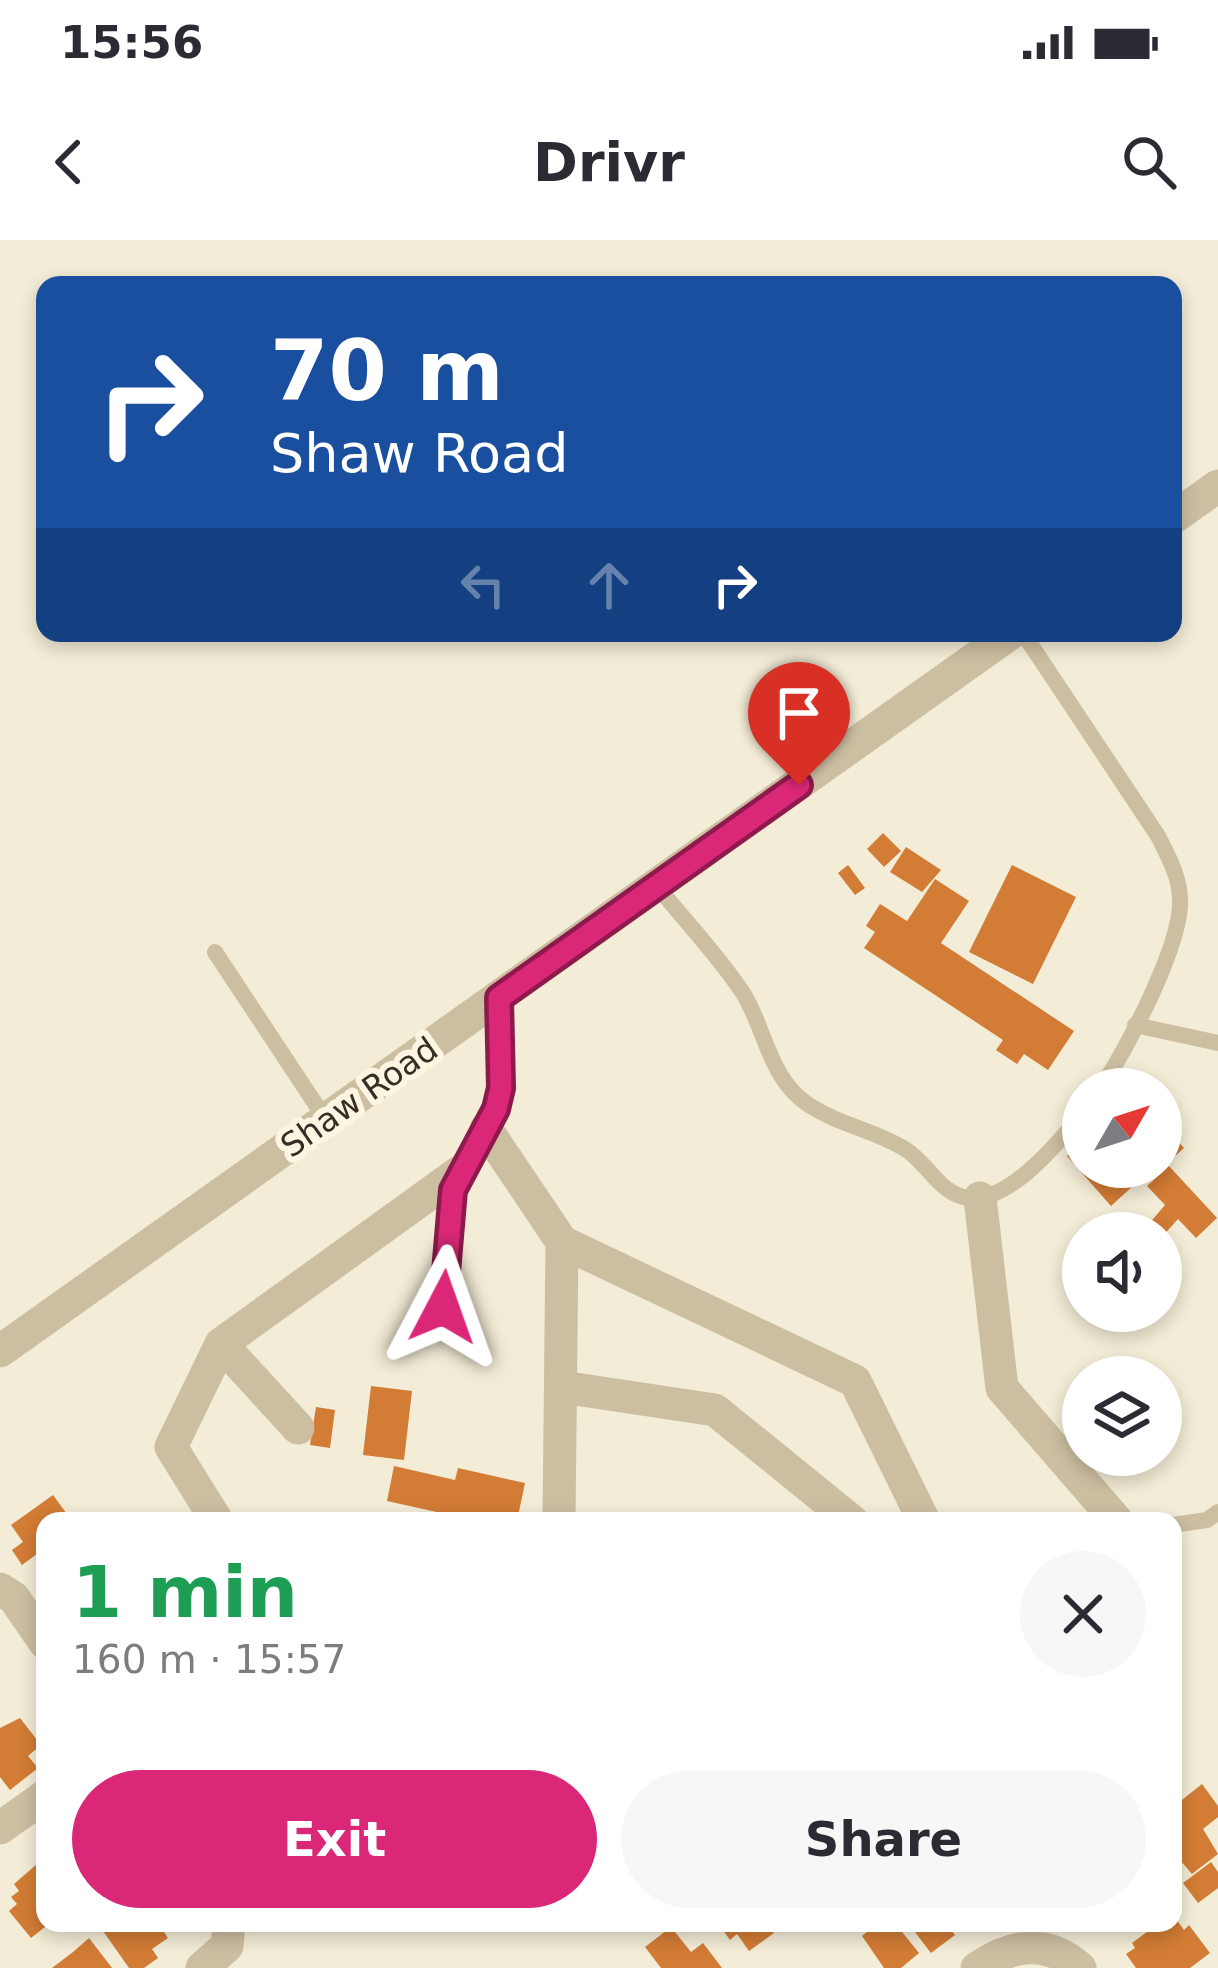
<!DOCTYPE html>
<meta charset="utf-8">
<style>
body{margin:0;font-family:"DejaVu Sans",sans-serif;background:#f7f7f7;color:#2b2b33;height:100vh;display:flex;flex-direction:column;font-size:45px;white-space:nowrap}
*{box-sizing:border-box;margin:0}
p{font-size:39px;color:#7c7c81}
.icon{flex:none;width:66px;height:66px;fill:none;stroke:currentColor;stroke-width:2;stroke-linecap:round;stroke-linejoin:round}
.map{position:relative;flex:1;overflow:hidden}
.side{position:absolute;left:36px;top:1272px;width:1146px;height:420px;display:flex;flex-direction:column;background:#fff;border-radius:24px;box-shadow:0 6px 18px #0003}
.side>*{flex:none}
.banner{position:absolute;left:36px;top:36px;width:1146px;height:366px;border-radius:24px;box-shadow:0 6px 18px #0003;background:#1a4fa0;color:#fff;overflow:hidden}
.needle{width:78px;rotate:51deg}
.buttons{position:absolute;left:1062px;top:828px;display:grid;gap:24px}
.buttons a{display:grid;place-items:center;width:120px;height:120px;border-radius:50%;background:#fff;box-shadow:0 6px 18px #0003;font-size:60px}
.pin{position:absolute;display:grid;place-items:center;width:102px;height:102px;color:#fff;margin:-123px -51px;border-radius:50% 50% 50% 0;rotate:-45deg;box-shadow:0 0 12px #0007}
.pin .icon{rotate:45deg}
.me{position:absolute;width:132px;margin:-66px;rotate:4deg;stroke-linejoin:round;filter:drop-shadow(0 0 9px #0008)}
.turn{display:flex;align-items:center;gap:42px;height:252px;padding:0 36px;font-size:54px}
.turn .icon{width:156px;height:156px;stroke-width:2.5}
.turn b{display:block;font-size:84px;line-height:102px}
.lanes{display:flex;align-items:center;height:114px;padding:0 36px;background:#0003;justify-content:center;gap:60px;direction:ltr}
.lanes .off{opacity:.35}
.round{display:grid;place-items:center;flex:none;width:126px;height:126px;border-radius:63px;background:#f7f7f7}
.summary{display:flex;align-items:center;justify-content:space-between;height:204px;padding:0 36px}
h1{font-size:72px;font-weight:700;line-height:90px;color:#1e9e55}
.primary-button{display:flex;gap:24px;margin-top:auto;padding:24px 36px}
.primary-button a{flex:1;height:138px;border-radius:72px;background:#db2777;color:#fff;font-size:48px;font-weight:700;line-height:138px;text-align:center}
.primary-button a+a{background:#f7f7f7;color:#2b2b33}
.status{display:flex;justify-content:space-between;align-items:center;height:84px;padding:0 60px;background:#fff;direction:ltr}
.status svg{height:33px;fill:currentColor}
header{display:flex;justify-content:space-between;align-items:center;height:156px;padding:0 36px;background:#fff;font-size:54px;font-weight:700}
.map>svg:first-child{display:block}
.building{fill:#d27c35}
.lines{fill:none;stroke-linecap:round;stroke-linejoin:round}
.lane{stroke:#ccbea1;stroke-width:16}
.street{stroke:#ccbea1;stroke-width:33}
.route-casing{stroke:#8e194d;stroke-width:30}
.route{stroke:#db2777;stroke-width:21}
.labels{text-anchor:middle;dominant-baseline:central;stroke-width:12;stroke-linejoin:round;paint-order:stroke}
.street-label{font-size:33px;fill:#362d25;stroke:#fbf5e2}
</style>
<div class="status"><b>15:56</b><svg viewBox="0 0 49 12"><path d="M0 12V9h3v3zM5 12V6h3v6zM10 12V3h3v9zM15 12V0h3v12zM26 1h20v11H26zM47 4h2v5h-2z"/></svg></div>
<header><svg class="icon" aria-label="back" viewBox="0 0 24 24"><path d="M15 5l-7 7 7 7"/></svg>Drivr<svg class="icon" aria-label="search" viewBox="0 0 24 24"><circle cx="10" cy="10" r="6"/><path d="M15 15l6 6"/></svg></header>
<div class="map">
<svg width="1218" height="1728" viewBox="0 0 1218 1728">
<rect width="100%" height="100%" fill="#f3ecd6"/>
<path class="building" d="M 883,593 L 901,611 L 884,627 L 867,609 Z
M 906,607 L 941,630 L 922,652 L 890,632 Z
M 848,625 L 865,648 L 855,655 L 838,633 Z
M 1012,625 L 1076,657 L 1033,744 L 969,712 Z
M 935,639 L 969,661 L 941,703 L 1074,791 L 1048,830 L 1024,814 L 1017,824 L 996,810 L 1003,800 L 864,708 L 875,692 L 866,686 L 880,664 L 907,681 Z
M 1161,882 L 1184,908 L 1164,926 L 1161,923 Z
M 1083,902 L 1083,927 L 1144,927 L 1140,930 L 1145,935 L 1111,966 L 1067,916 Z
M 1169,926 L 1217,978 L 1196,998 L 1178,979 L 1161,998 L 1161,993 L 1148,985 L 1165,965 L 1147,946 Z
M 371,1146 L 412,1151 L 404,1220 L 363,1215 Z
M 316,1167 L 335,1170 L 330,1208 L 310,1205 Z
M 394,1226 L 455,1240 L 458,1228 L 525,1243 L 517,1281 L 448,1281 L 450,1275 L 387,1261 Z
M 53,1255 L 72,1281 L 45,1281 L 45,1308 L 22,1325 L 12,1310 L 23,1302 L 11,1285 Z
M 20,1478 L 41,1505 L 28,1516 L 38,1528 L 10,1550 L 0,1537 L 0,1488 Z
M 1202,1544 L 1218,1566 L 1218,1577 L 1203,1589 L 1218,1614 L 1192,1634 L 1173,1612 L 1173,1567 Z
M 1211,1622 L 1218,1632 L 1218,1648 L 1198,1663 L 1183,1643 Z
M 37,1624 L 45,1634 L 45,1683 L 50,1683 L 31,1698 L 9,1671 L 17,1664 L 11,1657 L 19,1651 L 14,1644 Z
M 1176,1679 L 1184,1690 L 1189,1685 L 1210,1713 L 1190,1728 L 1136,1728 L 1126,1714 L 1135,1708 L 1132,1703 L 1155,1686 L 1160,1691 Z
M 115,1683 L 158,1683 L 168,1698 L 152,1709 L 158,1718 L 144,1728 L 129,1728 L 103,1691 Z
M 718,1683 L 767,1683 L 774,1693 L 749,1711 L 737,1694 L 730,1700 Z
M 878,1683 L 895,1683 L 919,1713 L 901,1728 L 884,1728 L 862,1696 Z
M 908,1683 L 946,1683 L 955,1695 L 931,1713 Z
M 671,1687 L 691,1712 L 703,1703 L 722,1728 L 661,1728 L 645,1707 Z
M 89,1698 L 112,1728 L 52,1728 L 73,1712 Z"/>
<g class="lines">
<path class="lane" d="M 1023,393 L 1158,596 C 1168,616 1179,635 1180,658 C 1183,703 1126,811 1100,849
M 657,646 C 685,681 718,715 743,753 C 765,788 769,837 806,863 C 836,884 874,890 905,909 C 926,922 936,947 960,956 C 1002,972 1059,902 1083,873
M 215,712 L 326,880
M 1135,785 L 1218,803
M 443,1068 L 453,950 L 496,869 L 501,848 L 499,759
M 1173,1285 L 1207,1280 L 1218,1272"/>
<path class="street" d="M 1173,278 L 1218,246
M 486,889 L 562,1002 L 559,1281
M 980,958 L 1002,1148 L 1117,1281
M 562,1002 L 855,1141 L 924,1281
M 221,1104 L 298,1188
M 0,1111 L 1011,393
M 562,1147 L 715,1170 L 852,1281
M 217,1281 L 171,1207 L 221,1104 L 461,931
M 0,1349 L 14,1358 L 45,1403
M 0,1588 L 45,1556
M 202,1728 L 227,1706 L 229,1683
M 977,1728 C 1012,1704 1046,1698 1080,1728"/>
</g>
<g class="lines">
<defs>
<path id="route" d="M 443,1067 L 453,950 L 496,869 L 501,848 L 499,758 L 799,545"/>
</defs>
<use href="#route" class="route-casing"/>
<use href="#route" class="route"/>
</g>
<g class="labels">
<g class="street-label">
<text transform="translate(359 857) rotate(-35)">Shaw Road</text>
</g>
</g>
</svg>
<div class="buttons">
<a><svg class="needle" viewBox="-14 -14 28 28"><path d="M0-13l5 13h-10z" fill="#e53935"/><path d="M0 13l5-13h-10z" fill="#7c7c81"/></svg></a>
<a><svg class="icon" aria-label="sound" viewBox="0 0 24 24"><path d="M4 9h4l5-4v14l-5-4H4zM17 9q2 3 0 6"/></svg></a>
<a><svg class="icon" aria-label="layers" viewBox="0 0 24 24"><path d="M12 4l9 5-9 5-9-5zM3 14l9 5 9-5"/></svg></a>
</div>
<div class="pin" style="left:799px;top:545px;background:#d93025"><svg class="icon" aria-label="arrive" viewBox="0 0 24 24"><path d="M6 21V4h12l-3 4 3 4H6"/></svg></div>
<svg class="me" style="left:443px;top:1067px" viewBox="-20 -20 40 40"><path d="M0-17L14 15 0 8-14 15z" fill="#db2777" stroke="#fff" stroke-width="4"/></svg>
<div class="banner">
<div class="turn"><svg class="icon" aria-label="right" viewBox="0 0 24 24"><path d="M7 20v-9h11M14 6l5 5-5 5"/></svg><div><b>70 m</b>Shaw Road</div></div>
<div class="lanes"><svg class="icon off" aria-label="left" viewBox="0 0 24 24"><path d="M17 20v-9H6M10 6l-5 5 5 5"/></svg><svg class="icon off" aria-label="ahead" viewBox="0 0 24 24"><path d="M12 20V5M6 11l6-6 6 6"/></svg><svg class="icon" aria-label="right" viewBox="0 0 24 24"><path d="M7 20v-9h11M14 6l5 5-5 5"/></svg></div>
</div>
<section class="side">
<div class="summary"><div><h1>1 min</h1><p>160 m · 15:57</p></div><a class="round"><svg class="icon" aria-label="close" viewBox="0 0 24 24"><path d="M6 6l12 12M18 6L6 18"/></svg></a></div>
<div class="primary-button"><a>Exit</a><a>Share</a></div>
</section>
</div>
